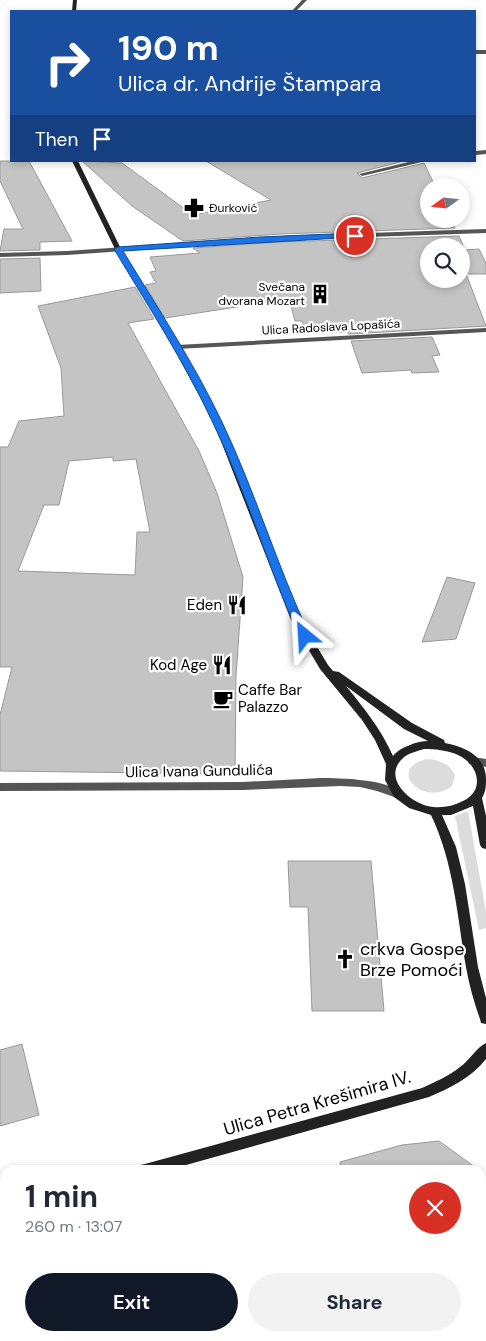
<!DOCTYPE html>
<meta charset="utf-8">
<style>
body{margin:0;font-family:"DM Sans",sans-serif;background:#f2f2f3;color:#1f2937;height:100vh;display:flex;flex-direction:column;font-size:19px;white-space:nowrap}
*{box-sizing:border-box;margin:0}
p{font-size:16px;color:#747a83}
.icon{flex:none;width:28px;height:28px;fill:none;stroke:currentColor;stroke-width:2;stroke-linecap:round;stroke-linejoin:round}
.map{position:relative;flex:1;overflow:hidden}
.sheet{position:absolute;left:0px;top:1165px;width:486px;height:176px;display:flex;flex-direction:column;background:#fff;border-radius:15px 15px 0 0;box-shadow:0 2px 8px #0003}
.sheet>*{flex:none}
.hud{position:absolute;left:10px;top:10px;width:466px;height:152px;border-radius:0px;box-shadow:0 2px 8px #0003;background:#1a4fa0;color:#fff;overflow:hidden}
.needle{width:32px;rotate:255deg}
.controls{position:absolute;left:420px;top:178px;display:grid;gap:10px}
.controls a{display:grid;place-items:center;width:50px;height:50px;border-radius:50%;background:#fff;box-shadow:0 2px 8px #0003;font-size:25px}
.pin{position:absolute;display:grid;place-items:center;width:42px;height:42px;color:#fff;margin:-21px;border:2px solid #fff;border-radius:50%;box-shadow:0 1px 5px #0007}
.me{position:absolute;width:55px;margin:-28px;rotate:333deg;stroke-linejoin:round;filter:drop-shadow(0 0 4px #0008)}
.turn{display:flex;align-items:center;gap:18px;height:105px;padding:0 25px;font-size:22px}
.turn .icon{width:65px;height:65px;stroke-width:2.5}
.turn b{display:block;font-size:35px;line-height:42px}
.then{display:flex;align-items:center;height:48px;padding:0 25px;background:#0003;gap:10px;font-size:19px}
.round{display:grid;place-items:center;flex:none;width:52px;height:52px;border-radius:26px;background:#f2f2f3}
.headline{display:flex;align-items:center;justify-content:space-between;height:85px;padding:0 25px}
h1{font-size:30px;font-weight:700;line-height:38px}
.cta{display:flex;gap:10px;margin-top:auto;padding:10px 25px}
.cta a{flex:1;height:58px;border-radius:30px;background:#111827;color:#fff;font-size:20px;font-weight:700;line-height:58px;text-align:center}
.cta a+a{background:#f2f2f3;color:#1f2937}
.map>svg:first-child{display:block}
.green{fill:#dcdcdc}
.building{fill:#c4c4c4;stroke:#999;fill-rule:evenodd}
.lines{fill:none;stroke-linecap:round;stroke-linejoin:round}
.street{fill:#555;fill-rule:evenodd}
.secondary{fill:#222;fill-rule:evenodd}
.route{fill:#1a73e8;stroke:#114b97}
.labels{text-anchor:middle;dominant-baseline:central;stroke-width:4.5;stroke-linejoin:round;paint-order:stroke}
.far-poi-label{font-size:12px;fill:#000;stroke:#fff;text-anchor:start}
.far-street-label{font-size:12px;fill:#000;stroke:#fff}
.poi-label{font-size:15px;fill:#000;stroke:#fff;text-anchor:end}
.street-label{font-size:15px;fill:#000;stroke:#fff}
.near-poi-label{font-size:18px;fill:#000;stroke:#fff;text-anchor:start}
.near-street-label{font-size:18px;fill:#000;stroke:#fff}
</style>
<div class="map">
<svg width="486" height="1341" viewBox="0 0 486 1341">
<rect width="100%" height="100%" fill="#fff"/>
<path class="green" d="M 427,759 C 439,760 449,763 455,775 L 452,786 C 424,808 385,769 427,759 Z
M 468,811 L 486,912 L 486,928 L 479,930 L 455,816 Z"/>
<path class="building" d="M 0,161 L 29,161 L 72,241 L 40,242 L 40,250 L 0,251 L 4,229 L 23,229 L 0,181 Z
M 82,161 L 122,163 L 193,215 L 271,200 L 206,161 L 404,161 L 357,173 L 362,178 L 424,163 L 435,186 L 429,186 L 429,219 L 451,219 L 455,228 L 280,234 L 183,241 L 132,206 Z
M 459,236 L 465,250 L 479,249 L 486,263 L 486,274 L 466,274 L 486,326 L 349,334 L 348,332 L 306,333 L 302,321 L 295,321 L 289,299 L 165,318 L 145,285 L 156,283 L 150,272 L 156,271 L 150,257 L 200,253 L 193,248 L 280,242 ZM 429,246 L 461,246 L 461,279 L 429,279 Z
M 40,258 L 41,291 L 0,293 L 0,259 Z
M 135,287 L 154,319 L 128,323 L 199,451 L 217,493 L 243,577 L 236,676 L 235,774 L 0,771 L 0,715 L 12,667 L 0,667 L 0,447 L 8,447 L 19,421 L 64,416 L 61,368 L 38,306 ZM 113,457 L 113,461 L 136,459 L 150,532 L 137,532 L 135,575 L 18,571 L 44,505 L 59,505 L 69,461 Z
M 432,337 L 440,355 L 432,356 L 439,372 L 412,373 L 411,370 L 362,373 L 351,341 Z
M 447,577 L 475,583 L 456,639 L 422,642 Z
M 288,861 L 371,861 L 384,1011 L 312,1011 L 308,907 L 290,907 Z
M 22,1044 L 39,1115 L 0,1126 L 0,1050 Z
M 439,1141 L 479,1170 L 341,1170 L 340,1162 L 402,1145 Z"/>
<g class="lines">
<path class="street" d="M 302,0 L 307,0 L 296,11 L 292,11 Z
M 475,50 L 486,50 L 486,54 L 475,54 Z
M 486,150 L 486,154 L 475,155 L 475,151 Z
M 413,161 L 426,161 L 362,176 L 359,174 Z
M 486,229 L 486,233 L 280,240 L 67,255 L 0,257 L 0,253 L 67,251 L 280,236 Z
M 486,328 L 486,332 L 177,349 L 173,347 L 177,345 Z
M 473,757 L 486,759 L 486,767 L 469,764 L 468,761 L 469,758 Z
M 321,778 C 339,778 391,779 402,794 L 401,797 L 397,798 L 377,791 L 360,787 L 341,786 L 243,790 L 0,791 L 0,783 L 243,782 Z"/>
<path class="secondary" d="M 73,0 L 77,0 L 76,11 L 72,11 Z
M 72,161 L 78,161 L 121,249 L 181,347 L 221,421 L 301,620 L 328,665 L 333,671 L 339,672 L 412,723 L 444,740 L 445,743 C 465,747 486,756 486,779 C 486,786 486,791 482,798 L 486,816 L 486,849 L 482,848 L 480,845 L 473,806 L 451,815 L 442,815 L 456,847 L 465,884 L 478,967 L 486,998 L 486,1024 L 481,1023 L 480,1019 C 474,1002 469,985 466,967 C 457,915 454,863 431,815 L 409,808 L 394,797 L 385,780 L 386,764 L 375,740 L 362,720 L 320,669 L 291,620 L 213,421 L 173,347 L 115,249 ZM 346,686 L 404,729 L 428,741 C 418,741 400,747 393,756 C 381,729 364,708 346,686 ZM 424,749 C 435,749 447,750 458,755 C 478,764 486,790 463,801 C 453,806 444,808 433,807 C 411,805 381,778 403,758 C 408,753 418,751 424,749 Z
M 486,1043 L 486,1059 C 471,1078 450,1088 429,1097 L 168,1170 L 138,1170 L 140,1165 L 145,1164 L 422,1088 C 435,1082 449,1076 460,1067 C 469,1061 477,1047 486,1043 Z
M 5,1205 L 5,1219 L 0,1221 L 0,1207 Z"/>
</g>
<path class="route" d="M 355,233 L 357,234 L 357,237 L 123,251 C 157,307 194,363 222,422 C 255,491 277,566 310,636 L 305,639 L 299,636 C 267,565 246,490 212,421 C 184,361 148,306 114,249 L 118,247 L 260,237 Z"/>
<defs>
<symbol id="pharmacy-bare" viewBox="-9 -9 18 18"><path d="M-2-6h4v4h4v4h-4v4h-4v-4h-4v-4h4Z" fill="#000" stroke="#fff" stroke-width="2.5" paint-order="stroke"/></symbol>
<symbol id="building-bare" viewBox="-9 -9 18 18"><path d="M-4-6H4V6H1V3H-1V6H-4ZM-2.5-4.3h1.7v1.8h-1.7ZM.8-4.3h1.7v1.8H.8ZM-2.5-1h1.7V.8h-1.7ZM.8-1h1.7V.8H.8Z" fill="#000" stroke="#fff" stroke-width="2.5" paint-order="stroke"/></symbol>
<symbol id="restaurant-bare" viewBox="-9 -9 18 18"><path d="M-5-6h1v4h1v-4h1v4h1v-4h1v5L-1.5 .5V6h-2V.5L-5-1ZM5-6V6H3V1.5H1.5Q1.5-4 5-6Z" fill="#000" stroke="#fff" stroke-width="2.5" paint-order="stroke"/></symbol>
<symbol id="cafe-bare" viewBox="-9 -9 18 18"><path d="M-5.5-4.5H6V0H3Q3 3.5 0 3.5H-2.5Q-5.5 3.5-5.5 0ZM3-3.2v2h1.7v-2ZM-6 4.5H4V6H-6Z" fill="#000" stroke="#fff" stroke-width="2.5" paint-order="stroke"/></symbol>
<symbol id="church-bare" viewBox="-9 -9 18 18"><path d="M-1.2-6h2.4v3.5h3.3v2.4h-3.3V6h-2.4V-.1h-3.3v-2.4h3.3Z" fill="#000" stroke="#fff" stroke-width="2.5" paint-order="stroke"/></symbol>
</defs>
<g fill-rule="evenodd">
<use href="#pharmacy-bare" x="180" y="194" width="28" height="28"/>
<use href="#building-bare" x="306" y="280" width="28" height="28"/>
<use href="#restaurant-bare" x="223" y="591" width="28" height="28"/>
<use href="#restaurant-bare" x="208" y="651" width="28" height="28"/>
<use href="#cafe-bare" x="209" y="685" width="28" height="28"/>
<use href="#church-bare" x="331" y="945" width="28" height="28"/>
</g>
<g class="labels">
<g class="far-poi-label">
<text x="209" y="208">Đurković</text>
<text x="305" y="287" text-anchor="end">Svečana<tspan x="305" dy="14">dvorana Mozart</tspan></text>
</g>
<g class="far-street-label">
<text transform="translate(331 327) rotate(-3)">Ulica Radoslava Lopašića</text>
</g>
<g class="poi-label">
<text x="222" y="605">Eden</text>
<text x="207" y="665">Kod Age</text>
<text x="238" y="690" text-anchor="start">Caffe Bar<tspan x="238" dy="17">Palazzo</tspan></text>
</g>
<g class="street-label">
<text transform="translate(199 771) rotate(-1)">Ulica Ivana Gundulića</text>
</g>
<g class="near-poi-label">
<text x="360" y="949">crkva Gospe<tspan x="360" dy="21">Brze Pomoći</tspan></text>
</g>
<g class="near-street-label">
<text transform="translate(317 1103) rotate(-16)">Ulica Petra Krešimira IV.</text>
</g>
</g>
</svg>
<div class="controls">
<a><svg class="needle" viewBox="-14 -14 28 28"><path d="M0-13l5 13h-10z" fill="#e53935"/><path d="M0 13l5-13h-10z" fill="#747a83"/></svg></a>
<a><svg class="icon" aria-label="search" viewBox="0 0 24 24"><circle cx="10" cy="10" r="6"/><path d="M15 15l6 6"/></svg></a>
</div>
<div class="pin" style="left:355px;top:236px;background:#d93025"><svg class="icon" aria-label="arrive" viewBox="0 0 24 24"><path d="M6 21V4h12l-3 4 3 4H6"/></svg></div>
<svg class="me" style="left:305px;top:636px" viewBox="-20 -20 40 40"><path d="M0-17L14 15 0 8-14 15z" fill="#1a73e8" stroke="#fff" stroke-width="4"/></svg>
<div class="hud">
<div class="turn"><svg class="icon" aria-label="right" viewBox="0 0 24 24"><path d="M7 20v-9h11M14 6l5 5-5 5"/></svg><div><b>190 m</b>Ulica dr. Andrije Štampara</div></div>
<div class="then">Then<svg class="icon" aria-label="arrive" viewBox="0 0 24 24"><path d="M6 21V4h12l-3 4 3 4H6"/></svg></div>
</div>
<section class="sheet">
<div class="headline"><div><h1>1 min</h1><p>260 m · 13:07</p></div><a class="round" style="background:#d93025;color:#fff"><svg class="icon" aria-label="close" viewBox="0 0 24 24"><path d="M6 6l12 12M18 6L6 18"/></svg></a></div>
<div class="cta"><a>Exit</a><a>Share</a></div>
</section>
</div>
